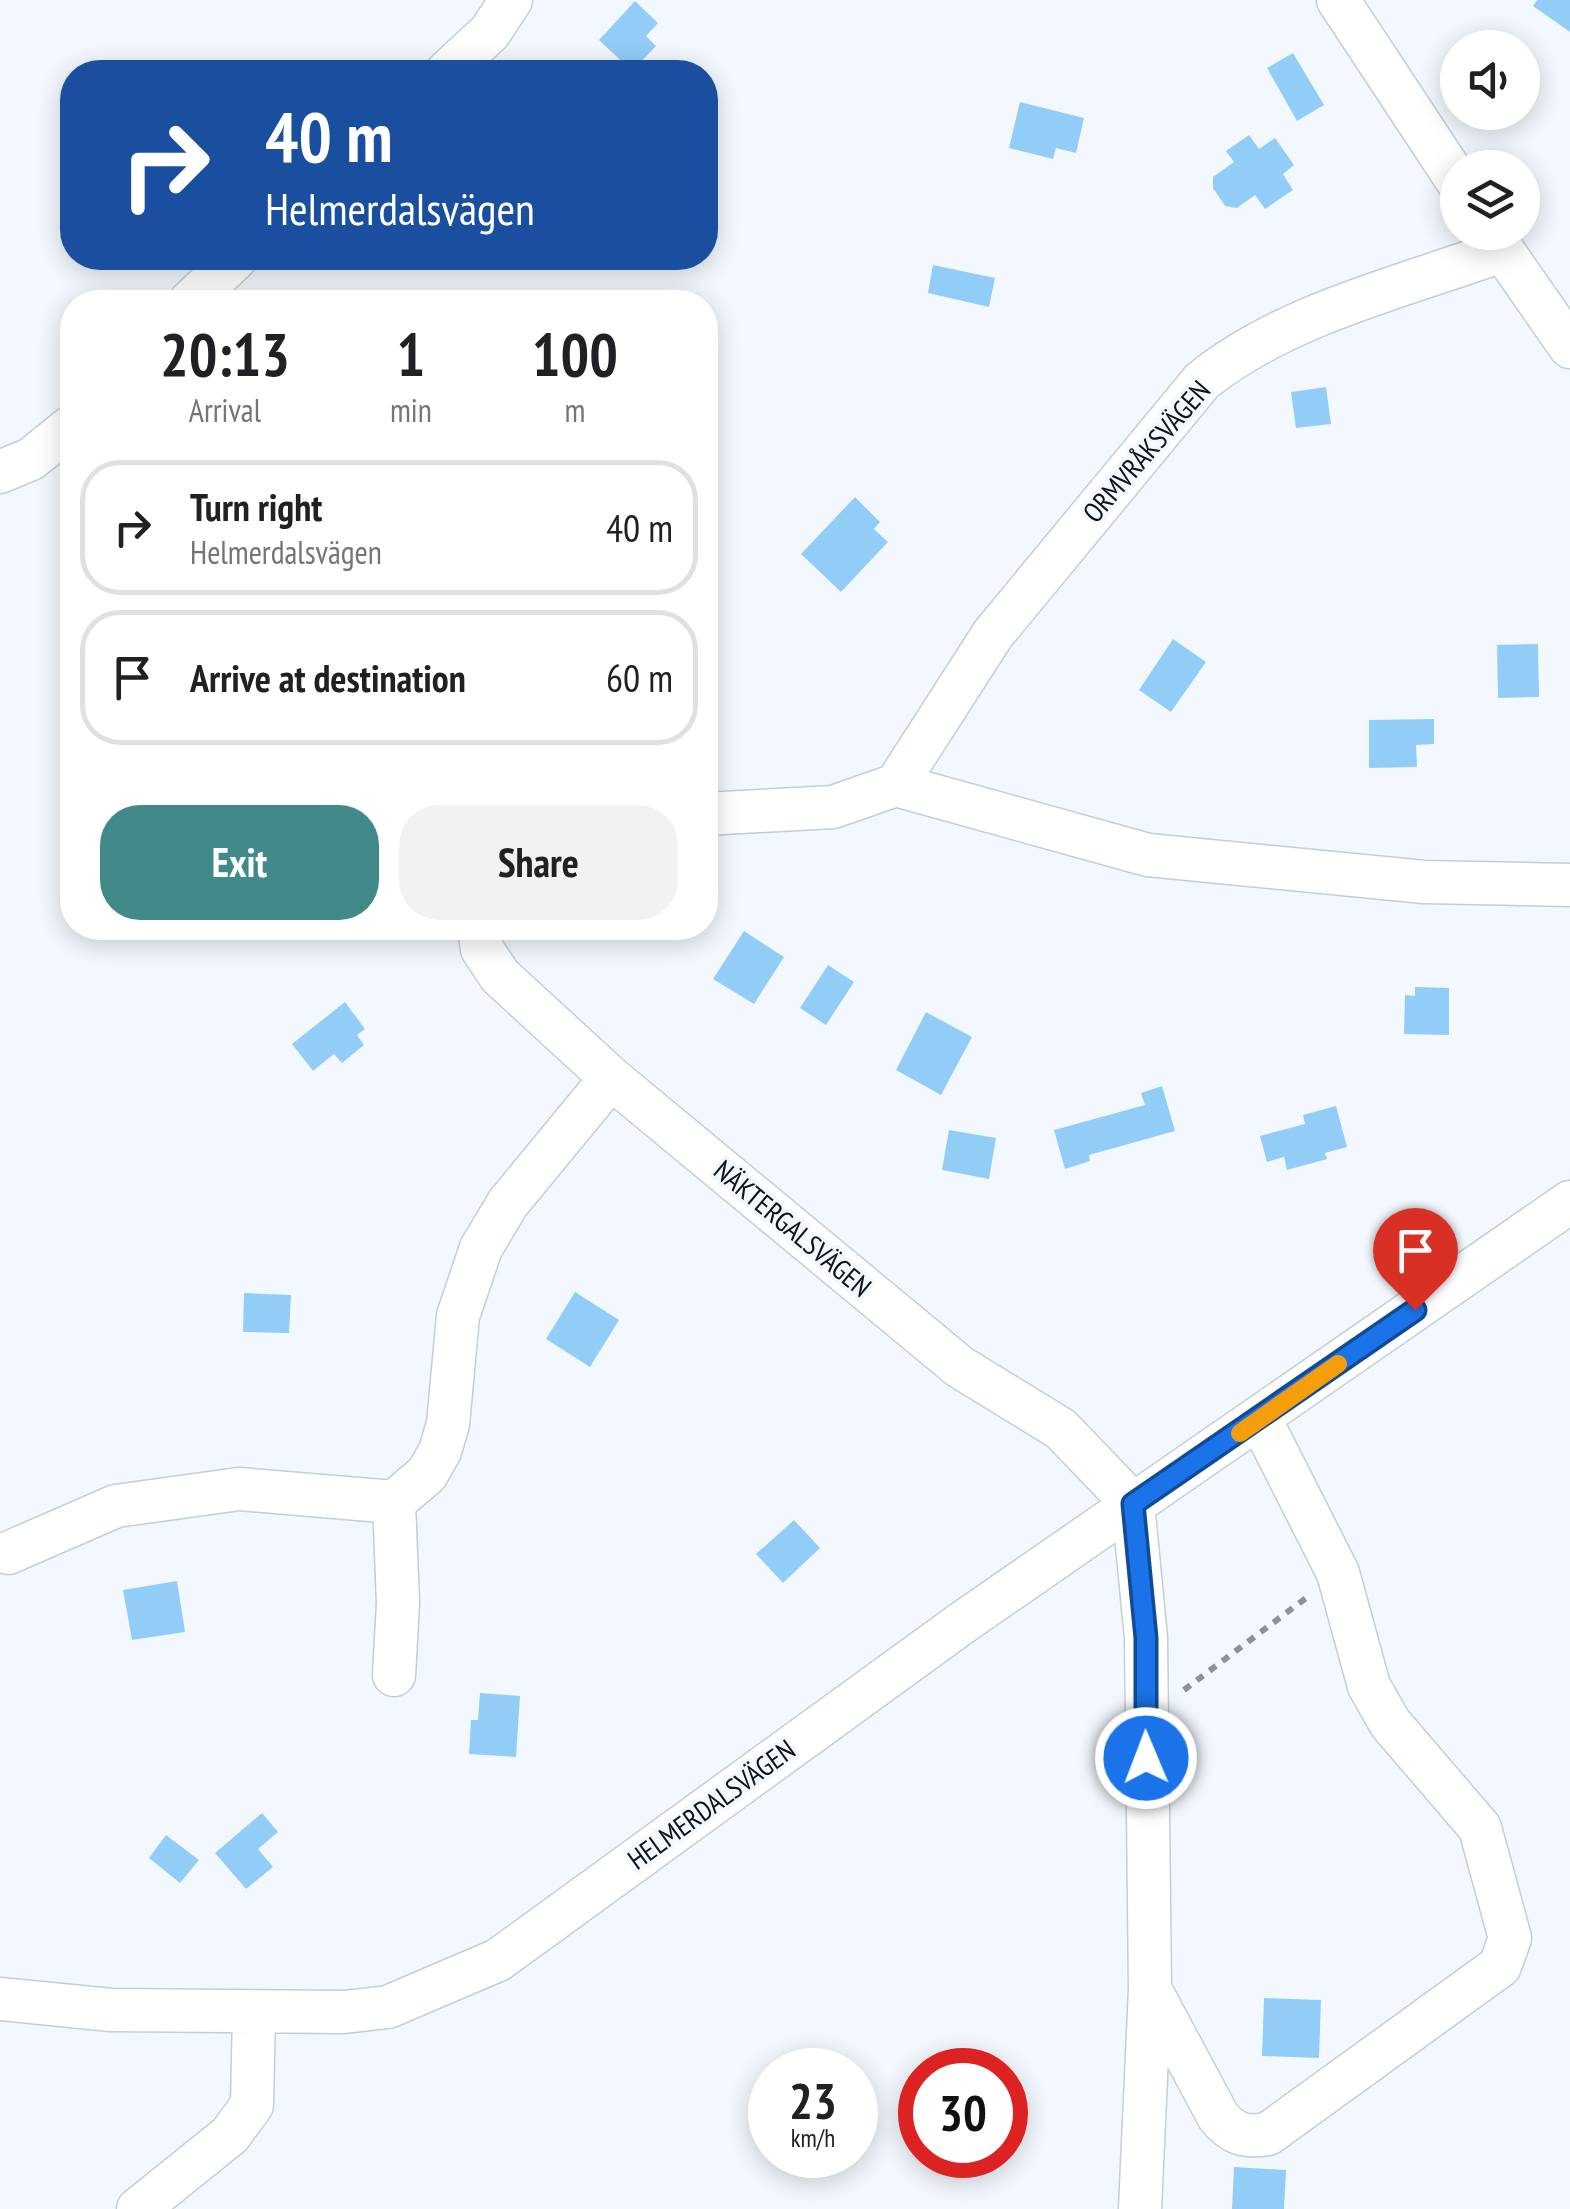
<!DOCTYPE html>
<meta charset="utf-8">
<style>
body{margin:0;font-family:"PT Sans Narrow",sans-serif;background:#f2f2f2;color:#202124;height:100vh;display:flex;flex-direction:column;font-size:38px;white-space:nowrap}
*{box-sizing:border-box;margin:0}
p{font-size:32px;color:#757577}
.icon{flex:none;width:55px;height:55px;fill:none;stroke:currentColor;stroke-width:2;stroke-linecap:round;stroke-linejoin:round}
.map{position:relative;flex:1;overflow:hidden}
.drawer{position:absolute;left:60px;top:290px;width:658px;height:650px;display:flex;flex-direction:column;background:#fff;border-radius:40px;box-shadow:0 5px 25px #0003}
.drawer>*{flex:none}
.banner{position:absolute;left:60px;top:60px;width:658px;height:210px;border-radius:40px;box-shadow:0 5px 25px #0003;background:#1a4fa0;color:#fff;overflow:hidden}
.controls{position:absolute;left:1440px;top:30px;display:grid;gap:20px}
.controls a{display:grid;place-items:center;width:100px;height:100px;border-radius:50%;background:#fff;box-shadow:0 5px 25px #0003;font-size:50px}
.speed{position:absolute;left:748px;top:2048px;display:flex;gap:20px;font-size:50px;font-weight:700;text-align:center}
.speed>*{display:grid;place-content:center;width:130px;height:130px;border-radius:50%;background:#fff;box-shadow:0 5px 25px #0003;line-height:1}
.speed small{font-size:25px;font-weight:400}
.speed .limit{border:15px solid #d22;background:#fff;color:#111}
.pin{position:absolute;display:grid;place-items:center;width:85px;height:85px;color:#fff;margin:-102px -42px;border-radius:50% 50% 50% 0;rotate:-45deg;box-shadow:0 0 10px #0007}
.pin .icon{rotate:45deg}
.me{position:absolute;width:110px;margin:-55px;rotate:359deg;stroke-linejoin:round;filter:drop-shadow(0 0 8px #0008)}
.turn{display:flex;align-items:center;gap:35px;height:210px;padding:0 40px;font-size:45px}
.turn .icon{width:130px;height:130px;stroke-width:2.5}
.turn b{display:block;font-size:70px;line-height:85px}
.eta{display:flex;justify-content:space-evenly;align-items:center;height:170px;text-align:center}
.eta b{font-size:60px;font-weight:800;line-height:70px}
.cta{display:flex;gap:20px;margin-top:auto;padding:20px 40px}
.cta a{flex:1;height:115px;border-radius:40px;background:#428a89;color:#fff;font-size:40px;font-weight:800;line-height:115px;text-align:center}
.cta a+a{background:#f2f2f2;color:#202124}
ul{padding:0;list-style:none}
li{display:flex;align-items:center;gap:30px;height:135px;margin:0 20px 15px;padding:0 20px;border:5px solid #e0e0e0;border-radius:40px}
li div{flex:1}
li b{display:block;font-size:38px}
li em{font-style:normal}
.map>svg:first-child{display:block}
.building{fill:#92cdf8}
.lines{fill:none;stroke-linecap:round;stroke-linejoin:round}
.minor-casing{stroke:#c3ced6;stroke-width:45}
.path{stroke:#8d9296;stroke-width:6;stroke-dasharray:8 8;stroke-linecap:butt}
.minor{stroke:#fff;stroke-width:42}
.route-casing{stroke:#114b97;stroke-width:25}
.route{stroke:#1a73e8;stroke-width:18}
.slow{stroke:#f59e0b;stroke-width:18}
.labels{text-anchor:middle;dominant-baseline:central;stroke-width:8;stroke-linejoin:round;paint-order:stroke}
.street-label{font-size:28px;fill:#0f1215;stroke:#f2f8fd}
</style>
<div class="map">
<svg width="1570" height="2209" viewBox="0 0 1570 2209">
<rect width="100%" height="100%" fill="#f2f8fd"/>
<path class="building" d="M 1537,0 L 1570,0 L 1570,32 L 1533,6 Z
M 635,1 L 658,23 L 646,36 L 656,46 L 632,71 L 599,40 Z
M 1293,53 L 1324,105 L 1297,121 L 1267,68 Z
M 1020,102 L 1084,118 L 1076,153 L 1056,148 L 1053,159 L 1009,148 Z
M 1249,135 L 1259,149 L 1275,138 L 1294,165 L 1283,174 L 1293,190 L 1265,209 L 1255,195 L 1237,208 L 1225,206 L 1213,188 L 1213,177 L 1234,162 L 1226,151 Z
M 933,265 L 995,278 L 989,307 L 928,293 Z
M 1326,387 L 1331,424 L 1296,428 L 1291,392 Z
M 855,497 L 880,522 L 874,529 L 888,542 L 841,592 L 801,554 Z
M 1173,639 L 1206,662 L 1171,712 L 1139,690 Z
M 1538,644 L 1539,697 L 1498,698 L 1497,645 Z
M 1434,719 L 1434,744 L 1416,745 L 1417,767 L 1369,768 L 1369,720 Z
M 744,931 L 784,957 L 754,1004 L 713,979 Z
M 828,965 L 854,982 L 826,1025 L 800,1008 Z
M 1415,987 L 1449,988 L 1449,1035 L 1404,1034 L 1405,995 L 1415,996 Z
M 345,1002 L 365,1029 L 357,1035 L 364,1045 L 342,1063 L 334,1054 L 313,1071 L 292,1044 Z
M 926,1012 L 972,1037 L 941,1095 L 896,1070 Z
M 1162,1086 L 1175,1131 L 1089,1155 L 1090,1161 L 1065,1169 L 1054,1130 L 1145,1105 L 1141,1093 Z
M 1336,1106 L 1347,1147 L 1325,1153 L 1327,1159 L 1287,1170 L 1284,1157 L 1267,1162 L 1260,1136 L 1305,1124 L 1303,1115 Z
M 949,1130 L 996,1138 L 989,1179 L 942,1170 Z
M 575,1292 L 619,1320 L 590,1367 L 546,1339 Z
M 244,1293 L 291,1295 L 289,1333 L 243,1332 Z
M 794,1520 L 820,1548 L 783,1583 L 756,1554 Z
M 177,1581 L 185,1632 L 132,1640 L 123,1590 Z
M 480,1693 L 520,1696 L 516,1757 L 469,1754 L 471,1720 L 478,1720 Z
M 262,1813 L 278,1832 L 258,1849 L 273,1867 L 246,1889 L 215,1853 Z
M 166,1835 L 199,1860 L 180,1883 L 149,1858 Z
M 1264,1998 L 1321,2000 L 1319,2058 L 1262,2056 Z
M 1234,2167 L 1286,2170 L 1284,2209 L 1232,2209 Z"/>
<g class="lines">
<defs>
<path id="minor" d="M 1338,0 L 1458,182
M 447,72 L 490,32 L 511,0
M 1490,232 L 1570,347
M 190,302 L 236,258
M 0,472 L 31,459 L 72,426
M 896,785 L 993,634 L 1202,381 C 1285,314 1402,287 1501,251
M 705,814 L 833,807 L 896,785 L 1148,855 L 1424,882 L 1570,885
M 479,928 L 482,949 L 500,976 L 611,1078 L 960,1367 L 1061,1429 L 1133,1504 L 1146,1638 L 1150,1989 L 1140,2209
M 394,1502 L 398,1603 L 394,1675
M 8,1553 L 116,1506 L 239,1489 L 394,1502 L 427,1474 L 440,1451 L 448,1424 L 458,1316 L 481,1248 L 508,1203 L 611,1078
M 1150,1989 L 1218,2116 C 1232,2134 1245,2138 1268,2134 L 1500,1966 L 1510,1938 L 1480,1828 L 1390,1723 L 1369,1686 L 1338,1573 L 1260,1419
M 0,1999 L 111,2010 L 344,2012 L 388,2007 L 498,1960 L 962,1623 L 1570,1202
M 138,2209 L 230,2135 L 252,2105 L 254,2013"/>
</defs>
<use href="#minor" class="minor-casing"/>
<path class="path" d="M 1184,1690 L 1306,1598"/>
<use href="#minor" class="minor"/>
</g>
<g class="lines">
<defs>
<path id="route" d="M 1146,1758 L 1146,1638 L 1133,1504 L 1415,1310"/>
</defs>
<use href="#route" class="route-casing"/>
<use href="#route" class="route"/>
<path class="slow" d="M 1240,1433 L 1338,1364"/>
</g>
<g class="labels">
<g class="street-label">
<text transform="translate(1146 451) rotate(-49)">ORMVRÅKSVÄGEN</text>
<text transform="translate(793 1228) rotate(40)">NÄKTERGALSVÄGEN</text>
<text transform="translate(711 1804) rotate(-36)">HELMERDALSVÄGEN</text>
</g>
</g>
</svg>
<div class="controls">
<a><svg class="icon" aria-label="sound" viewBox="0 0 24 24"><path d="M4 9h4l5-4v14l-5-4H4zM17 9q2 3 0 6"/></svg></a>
<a><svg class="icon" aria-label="layers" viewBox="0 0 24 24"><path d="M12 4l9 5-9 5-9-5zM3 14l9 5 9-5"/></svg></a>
</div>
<div class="speed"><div>23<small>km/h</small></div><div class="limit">30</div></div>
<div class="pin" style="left:1415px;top:1310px;background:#d93025"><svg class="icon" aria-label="arrive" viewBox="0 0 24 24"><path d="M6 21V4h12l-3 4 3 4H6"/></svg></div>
<svg class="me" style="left:1146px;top:1758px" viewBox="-20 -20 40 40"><circle r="17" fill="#1a73e8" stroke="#fff" stroke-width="3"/><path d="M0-11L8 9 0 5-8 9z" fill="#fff"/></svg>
<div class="banner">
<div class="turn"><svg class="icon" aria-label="right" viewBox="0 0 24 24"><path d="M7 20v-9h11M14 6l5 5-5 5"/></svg><div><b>40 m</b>Helmerdalsvägen</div></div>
</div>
<section class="drawer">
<div class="eta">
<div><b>20:13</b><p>Arrival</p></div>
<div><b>1</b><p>min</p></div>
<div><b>100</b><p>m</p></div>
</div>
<ul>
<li><svg class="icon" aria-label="right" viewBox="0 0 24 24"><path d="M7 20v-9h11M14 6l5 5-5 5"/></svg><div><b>Turn right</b><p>Helmerdalsvägen</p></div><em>40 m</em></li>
<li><svg class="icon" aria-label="arrive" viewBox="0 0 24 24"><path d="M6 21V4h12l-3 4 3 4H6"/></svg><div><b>Arrive at destination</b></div><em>60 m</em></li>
</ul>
<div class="cta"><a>Exit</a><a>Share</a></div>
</section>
</div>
